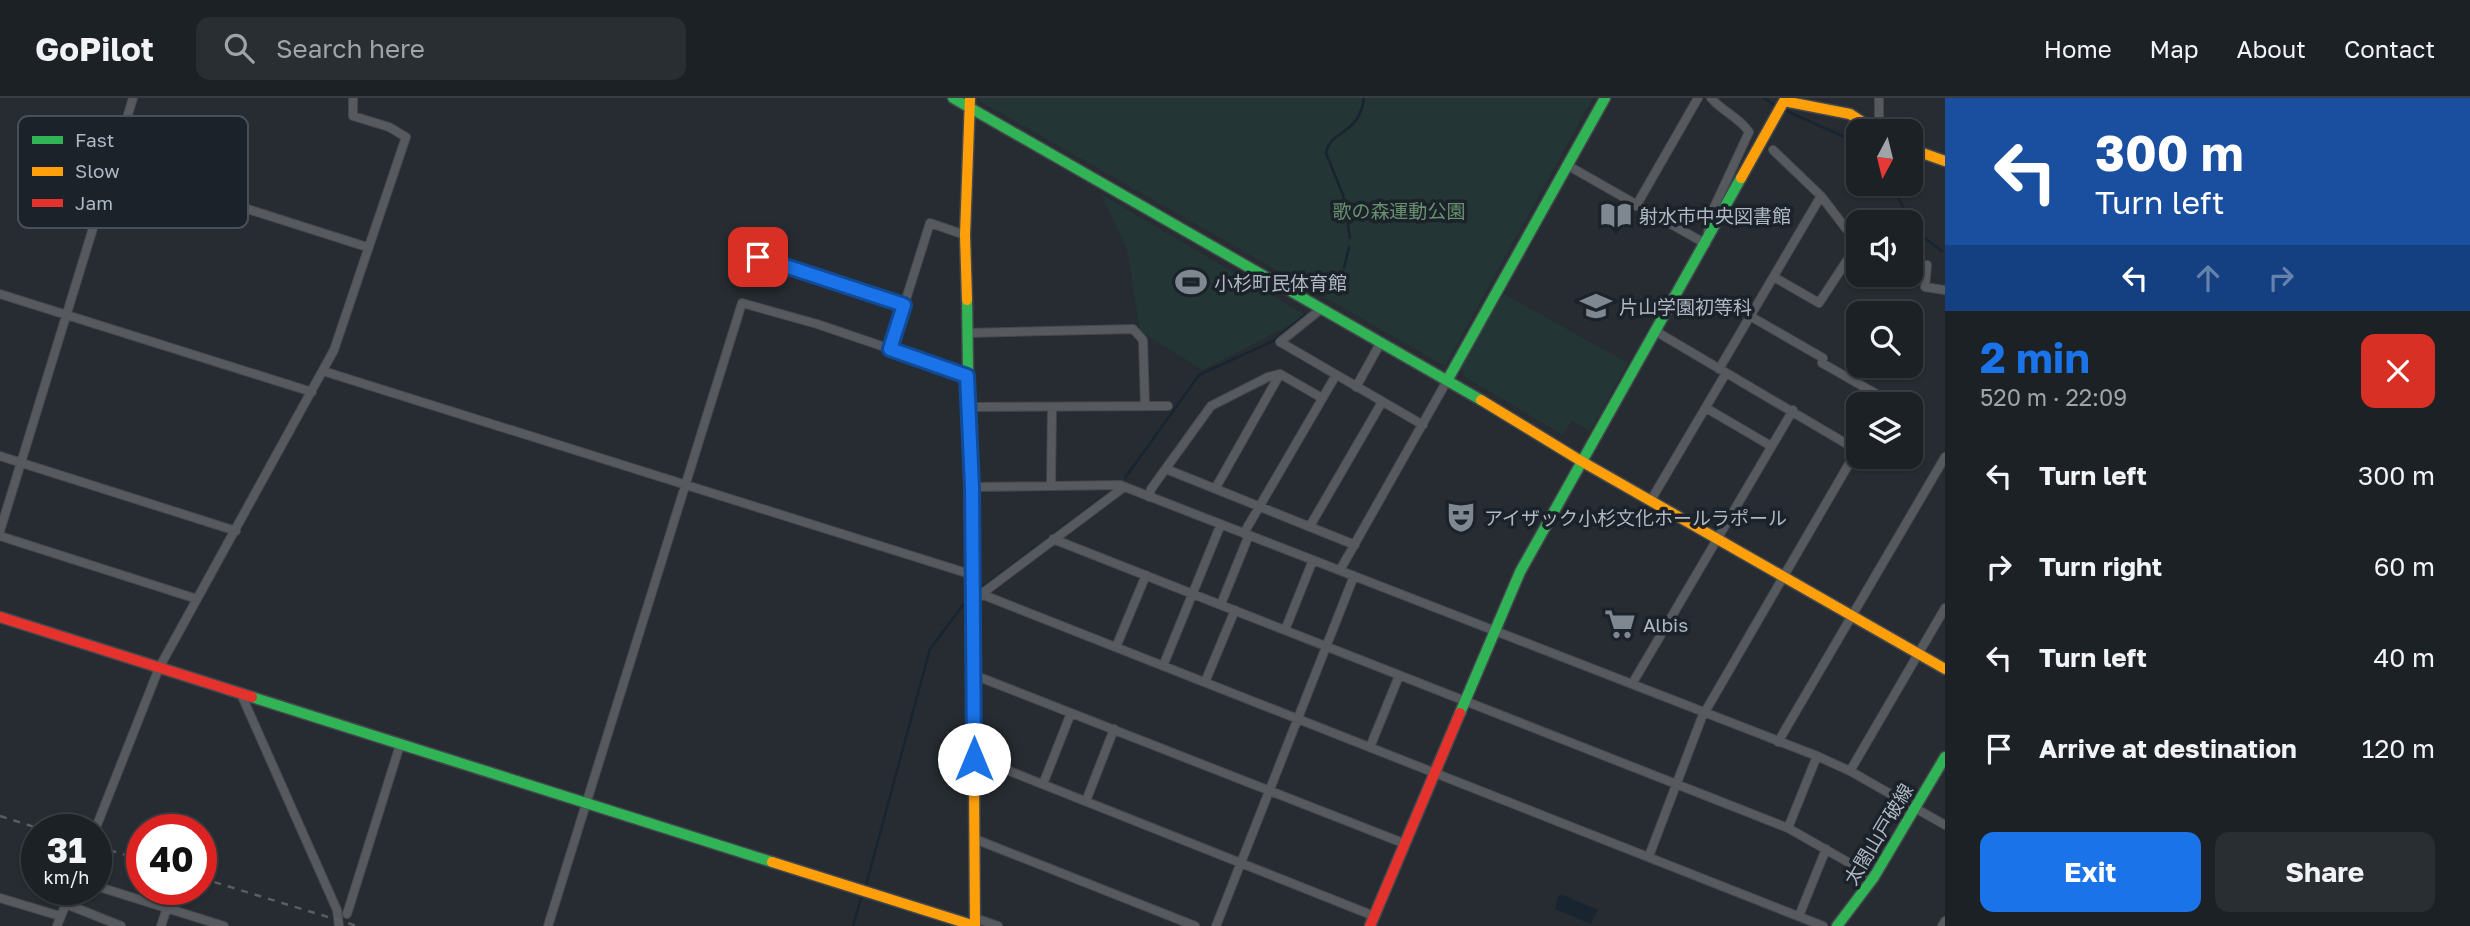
<!DOCTYPE html>
<meta charset="utf-8">
<style>
body{margin:0;font-family:"Golos Text","Noto Sans JP",sans-serif;background:#292e32;color:#f1f3f6;height:100vh;display:flex;flex-direction:column;font-size:26px;white-space:nowrap}
*{box-sizing:border-box;margin:0}
p{font-size:23px;color:#a0a3a7}
.icon{flex:none;width:38px;height:38px;fill:none;stroke:currentColor;stroke-width:2;stroke-linecap:round;stroke-linejoin:round}
.map{position:relative;flex:1;overflow:hidden}
.side{display:flex;flex-direction:column;background:#1c2125;width:525px}
.side>*{flex:none}
.banner{background:#1a4fa0;color:#fff;overflow:hidden}
.needle{width:46px;rotate:187deg}
.fabs{position:absolute;left:1846px;top:21px;display:grid;gap:14px}
.fabs a{display:grid;place-items:center;width:77px;height:77px;border-radius:14px;background:#1c2125;box-shadow:0 2px 5px #0004,0 0 0 2px #3a3e42;font-size:35px}
.speed{position:absolute;left:21px;top:716px;display:flex;gap:14px;font-size:35px;font-weight:700;text-align:center}
.speed>*{display:grid;place-content:center;width:91px;height:91px;border-radius:50%;background:#1c2125;box-shadow:0 2px 5px #0004,0 0 0 2px #3a3e42;line-height:1}
.speed small{font-size:18px;font-weight:400}
.speed .limit{border:10px solid #d22;background:#fff;color:#111}
.pin{position:absolute;display:grid;place-items:center;width:60px;height:60px;color:#fff;margin:-30px;border-radius:14px;box-shadow:0 4px 10px #0006}
.me{position:absolute;width:77px;margin:-38px;rotate:0deg;stroke-linejoin:round;filter:drop-shadow(0 0 5px #0008)}
.turn{display:flex;align-items:center;gap:24px;height:147px;padding:0 35px;font-size:32px}
.turn .icon{width:91px;height:91px;stroke-width:2.5}
.turn b{display:block;font-size:49px;line-height:60px}
.lanes{display:flex;align-items:center;height:66px;padding:0 35px;background:#0003;justify-content:center;gap:35px;direction:ltr}
.lanes .off{opacity:.35}
.round{display:grid;place-items:center;flex:none;width:74px;height:74px;border-radius:14px;background:#292e32}
.overview{display:flex;align-items:center;justify-content:space-between;height:119px;padding:0 35px}
h1{font-size:42px;font-weight:700;line-height:52px;color:#1a73e8}
.primary-button{display:flex;gap:14px;margin-top:auto;padding:14px 35px}
.primary-button a{flex:1;height:80px;border-radius:14px;background:#1a73e8;color:#fff;font-size:28px;font-weight:700;line-height:80px;text-align:center}
.primary-button a+a{background:#292e32;color:#f1f3f6}
ul{padding:0;list-style:none}
li{display:flex;align-items:center;gap:21px;height:91px;padding:0 35px}
li div{flex:1}
li b{display:block;font-size:26px}
li em{font-style:normal}
header{display:flex;align-items:center;gap:42px;box-sizing:border-box;height:98px;padding:0 35px;background:#1c2125;border-bottom:2px solid #3a3e42}
header strong{font-size:33px}
nav{display:flex;gap:38px;margin-inline-start:auto;font-size:24px}
.search{width:490px;height:63px;background:#292e32;display:flex;align-items:center;gap:18px;box-sizing:border-box;padding:0 24px;border-radius:14px;color:#a0a3a7;font-size:26px}
main{display:flex;flex:1;min-height:0}
.map>svg:first-child{display:block}
.green{fill:#243535}
.water{fill:#182531}
.lines{fill:none;stroke-linecap:round;stroke-linejoin:round}
.stream{stroke:#182531;stroke-width:2.5}
.street-casing{stroke:#43484e;stroke-width:10}
.fast-casing{stroke:#43484e;stroke-width:13}
.slow-casing{stroke:#43484e;stroke-width:13}
.jam-casing{stroke:#43484e;stroke-width:13}
.street{stroke:#565a5f;stroke-width:8}
.fast{stroke:#30b455;stroke-width:10}
.slow{stroke:#ff9f0a;stroke-width:10}
.jam{stroke:#e5322d;stroke-width:10}
.rail{stroke:#595e63;stroke-width:2.5;stroke-dasharray:7 7;stroke-linecap:butt}
.route-casing{stroke:#114b97;stroke-width:18}
.route{stroke:#1a73e8;stroke-width:12}
.labels{text-anchor:middle;dominant-baseline:central;stroke-width:7;stroke-linejoin:round;paint-order:stroke}
.park-label{font-size:19px;fill:#69916f;stroke:#1b222a}
.poi-label{font-size:19px;fill:#afb8c3;stroke:#1b222a;text-anchor:start}
.street-label{font-size:19px;fill:#afb8c3;stroke:#1b222a}
.key{fill:#1b222a;stroke:#474f58;stroke-width:2}
.key-label{font-size:19px;fill:#afb8c3}
</style>
<header>
<strong>GoPilot</strong>
<div class="search"><svg class="icon" aria-label="search" viewBox="0 0 24 24"><circle cx="10" cy="10" r="6"/><path d="M15 15l6 6"/></svg>Search here</div>
<nav><a>Home</a><a>Map</a><a>About</a><a>Contact</a></nav>
</header>
<main>
<div class="map">
<svg width="1945" height="828" viewBox="0 0 1945 828">
<rect width="100%" height="100%" fill="#262c31"/>
<path class="green" d="M 979,0 L 1593,0 L 1445,268 L 980,3 Z
M 1101,96 L 1307,218 L 1203,272 L 1140,233 L 1127,151 Z
M 1504,196 L 1628,265 L 1590,333 L 1572,323 L 1563,337 L 1465,279 L 1461,268 Z"/>
<path class="water" d="M 1563,797 L 1598,812 L 1591,826 L 1555,811 L 1558,798 Z"/>
<g class="lines">
<path class="stream" d="M 1764,0 L 1776,8
M 1782,11 L 1858,45
M 1891,86 L 1911,124
M 1911,125 L 1918,135 L 1942,153
M 1350,140 L 1343,97 L 1326,55 C 1331,31 1359,38 1364,0
M 1344,170 L 1349,149
M 1125,380 L 1199,277 L 1273,243 L 1305,217
M 980,491 L 1109,395
M 866,787 L 930,551 L 963,507
M 853,828 L 862,797"/>
<defs>
<path id="street" d="M 1879,0 L 1879,33
M 1773,52 L 1821,98
M 1567,67 L 1706,146
M 112,68 L 367,149
M 1636,108 L 1698,0
M 1708,134 L 1710,118 L 1749,34 C 1739,19 1723,14 1711,0
M 758,159 L 904,207
M 1927,167 L 1925,189 L 1945,192
M 1774,179 L 1819,205 L 1857,147
M 0,196 L 312,294
M 1321,211 L 1280,244 L 1423,327
M 1750,218 L 1823,260
M 967,235 L 1133,231 L 1143,242 L 1145,308
M 890,252 L 930,125 L 965,137
M 1822,265 L 1887,302
M 1719,271 L 1821,98 L 1854,141
M 323,273 L 973,477
M 1356,289 L 1381,244
M 969,309 L 1168,308
M 1706,310 L 1771,348
M 0,358 L 236,433
M 1166,371 L 1355,447
M 1051,387 L 1052,309
M 972,389 L 1120,387 L 1817,658 L 1850,673 L 1945,727
M 1215,391 L 1280,276
M 1149,399 L 1151,391 L 1211,308 L 1268,279 L 1280,276 L 1322,300
M 1651,402 L 1726,275
M 1310,428 L 1382,304
M 0,433 L 133,0
M 1244,435 L 1336,277
M 0,438 L 197,501
M 1053,441 L 1788,730 L 1874,779
M 1340,472 L 1448,281
M 972,497 L 986,498 L 1823,828
M 980,497 L 1124,389
M 1221,506 L 1249,437
M 1285,532 L 1313,462
M 1116,549 L 1146,477
M 1163,568 L 1221,426
M 974,577 L 1403,745
M 1205,584 L 1235,512
M 1632,586 L 1793,312
M 241,596 L 337,812 L 339,828
M 1778,644 L 1945,359
M 1370,649 L 1399,578
M 974,659 L 1374,818
M 1850,673 L 1945,510
M 1043,686 L 1071,615
M 1086,703 L 1114,631
M 1788,730 L 1817,658
M 95,732 L 159,570 L 334,252 L 406,39 L 389,29 L 353,18 L 353,0
M 975,741 L 1195,828
M 1649,758 L 1702,619 L 1857,352 L 1657,234
M 96,788 L 224,828
M 0,800 L 60,818
M 66,806 L 121,828
M 347,816 L 400,647
M 1799,818 L 1826,751
M 975,820 L 998,828
M 57,828 L 72,791
M 161,828 L 167,810
M 548,828 L 742,205 L 817,226 L 967,277
M 1216,828 L 1354,478
M 1942,828 L 1945,823"/>
<path id="fast" d="M 953,0 L 1481,302
M 967,202 L 974,682
M 1448,281 L 1605,0
M 252,599 L 772,764
M 1460,615 L 1520,474 L 1741,80
M 1837,828 L 1874,779 L 1945,659"/>
<path id="slow" d="M 1911,51 L 1945,63
M 1741,80 L 1784,3 L 1850,16 L 1876,33
M 967,202 L 965,137 L 970,0
M 1481,302 L 1581,363 L 1945,571
M 772,764 L 975,828 L 974,682"/>
<path id="jam" d="M 0,519 L 252,599
M 1370,828 L 1460,615"/>
</defs>
<use href="#street" class="street-casing"/>
<use href="#fast" class="fast-casing"/>
<use href="#slow" class="slow-casing"/>
<use href="#jam" class="jam-casing"/>
<use href="#street" class="street"/>
<use href="#fast" class="fast"/>
<use href="#slow" class="slow"/>
<use href="#jam" class="jam"/>
<path class="rail" d="M 0,718 L 44,732
M 96,748 L 142,762
M 201,780 L 357,828"/>
</g>
<g class="lines">
<defs>
<path id="route" d="M 758,159 L 904,207 L 890,251 L 967,278 L 972,389 L 974,661"/>
</defs>
<use href="#route" class="route-casing"/>
<use href="#route" class="route"/>
</g>
<defs>
<symbol id="library-bare" viewBox="-9 -9 18 18"><path d="M-6-4Q-3-5.5-.7-3.5V5Q-3 3-6 4ZM6-4Q3-5.5 .7-3.5V5Q3 3 6 4Z" fill="#7f8790" stroke="#1b222a" stroke-width="2.5" paint-order="stroke"/></symbol>
<symbol id="stadium-bare" viewBox="-9 -9 18 18"><path d="M0-5a6.5 5 0 1 0 0 10a6.5 5 0 1 0 0-10ZM-3.5-1.8h7v3.6h-7Z" fill="#7f8790" stroke="#1b222a" stroke-width="2.5" paint-order="stroke"/></symbol>
<symbol id="school-bare" viewBox="-9 -9 18 18"><path d="M0-5L7-2L0 1L-7-2ZM-4 1L0 2.5L4 1V4Q0 6-4 4Z" fill="#7f8790" stroke="#1b222a" stroke-width="2.5" paint-order="stroke"/></symbol>
<symbol id="theatre-bare" viewBox="-9 -9 18 18"><path d="M-5-5.5Q0-4 5-5.5V0Q5 5 0 6Q-5 5-5 0ZM-3.3-2.5H-1v1.5H-3.3ZM1-2.5H3.3v1.5H1ZM-2.8 1Q0 5.5 2.8 1Z" fill="#7f8790" stroke="#1b222a" stroke-width="2.5" paint-order="stroke"/></symbol>
<symbol id="supermarket-bare" viewBox="-9 -9 18 18"><path d="M-6-5.5h2.5l.6 2H6L4.5 2H-2.5L-4.4-4H-6ZM-1.5 3.2a1.3 1.3 0 1 0 .1 0ZM3 3.2a1.3 1.3 0 1 0 .1 0Z" fill="#7f8790" stroke="#1b222a" stroke-width="2.5" paint-order="stroke"/></symbol>
</defs>
<g fill-rule="evenodd">
<use href="#library-bare" x="1594" y="95" width="44" height="44"/>
<use href="#stadium-bare" x="1169" y="162" width="44" height="44"/>
<use href="#school-bare" x="1574" y="186" width="44" height="44"/>
<use href="#theatre-bare" x="1439" y="397" width="44" height="44"/>
<use href="#supermarket-bare" x="1598" y="504" width="44" height="44"/>
</g>
<g class="labels">
<g class="park-label">
<text x="1399" y="112">歌の森運動公園</text>
</g>
<g class="poi-label">
<text x="1639" y="117">射水市中央図書館</text>
<text x="1214" y="184">小杉町民体育館</text>
<text x="1619" y="208">片山学園初等科</text>
<text x="1484" y="419">アイザック小杉文化ホールラポール</text>
<text x="1643" y="526">Albis</text>
</g>
<g class="street-label">
<text transform="translate(1878 736) rotate(-59)">太閤山戸破線</text>
</g>
</g>
<rect x="18" y="18" width="230" height="112" rx="10" class="key"/>
<rect x="32" y="38" width="31" height="8" fill="#30b455"/>
<rect x="32" y="69" width="31" height="9" fill="#ff9f0a"/>
<rect x="32" y="101" width="31" height="8" fill="#e5322d"/>
<g class="key-label">
<text x="75" y="49">Fast</text>
<text x="75" y="80">Slow</text>
<text x="75" y="112">Jam</text>
</g>
</svg>
<div class="fabs">
<a><svg class="needle" viewBox="-14 -14 28 28"><path d="M0-13l5 13h-10z" fill="#e53935"/><path d="M0 13l5-13h-10z" fill="#a0a3a7"/></svg></a>
<a><svg class="icon" aria-label="sound" viewBox="0 0 24 24"><path d="M4 9h4l5-4v14l-5-4H4zM17 9q2 3 0 6"/></svg></a>
<a><svg class="icon" aria-label="search" viewBox="0 0 24 24"><circle cx="10" cy="10" r="6"/><path d="M15 15l6 6"/></svg></a>
<a><svg class="icon" aria-label="layers" viewBox="0 0 24 24"><path d="M12 4l9 5-9 5-9-5zM3 14l9 5 9-5"/></svg></a>
</div>
<div class="speed"><div>31<small>km/h</small></div><div class="limit">40</div></div>
<div class="pin" style="left:758px;top:159px;background:#d93025"><svg class="icon" aria-label="arrive" viewBox="0 0 24 24"><path d="M6 21V4h12l-3 4 3 4H6"/></svg></div>
<svg class="me" style="left:974px;top:661px" viewBox="-20 -20 40 40"><circle r="19" fill="#fff"/><path d="M0-13L10 11 0 6-10 11z" fill="#1a73e8"/></svg>
</div>
<section class="side">
<div class="banner">
<div class="turn"><svg class="icon" aria-label="left" viewBox="0 0 24 24"><path d="M17 20v-9H6M10 6l-5 5 5 5"/></svg><div><b>300 m</b>Turn left</div></div>
<div class="lanes"><svg class="icon" aria-label="left" viewBox="0 0 24 24"><path d="M17 20v-9H6M10 6l-5 5 5 5"/></svg><svg class="icon off" aria-label="ahead" viewBox="0 0 24 24"><path d="M12 20V5M6 11l6-6 6 6"/></svg><svg class="icon off" aria-label="right" viewBox="0 0 24 24"><path d="M7 20v-9h11M14 6l5 5-5 5"/></svg></div>
</div>
<div class="overview"><div><h1>2 min</h1><p>520 m · 22:09</p></div><a class="round" style="background:#d93025;color:#fff"><svg class="icon" aria-label="close" viewBox="0 0 24 24"><path d="M6 6l12 12M18 6L6 18"/></svg></a></div>
<ul>
<li><svg class="icon" aria-label="left" viewBox="0 0 24 24"><path d="M17 20v-9H6M10 6l-5 5 5 5"/></svg><div><b>Turn left</b></div><em>300 m</em></li>
<li><svg class="icon" aria-label="right" viewBox="0 0 24 24"><path d="M7 20v-9h11M14 6l5 5-5 5"/></svg><div><b>Turn right</b></div><em>60 m</em></li>
<li><svg class="icon" aria-label="left" viewBox="0 0 24 24"><path d="M17 20v-9H6M10 6l-5 5 5 5"/></svg><div><b>Turn left</b></div><em>40 m</em></li>
<li><svg class="icon" aria-label="arrive" viewBox="0 0 24 24"><path d="M6 21V4h12l-3 4 3 4H6"/></svg><div><b>Arrive at destination</b></div><em>120 m</em></li>
</ul>
<div class="primary-button"><a>Exit</a><a>Share</a></div>
</section>
</main>
